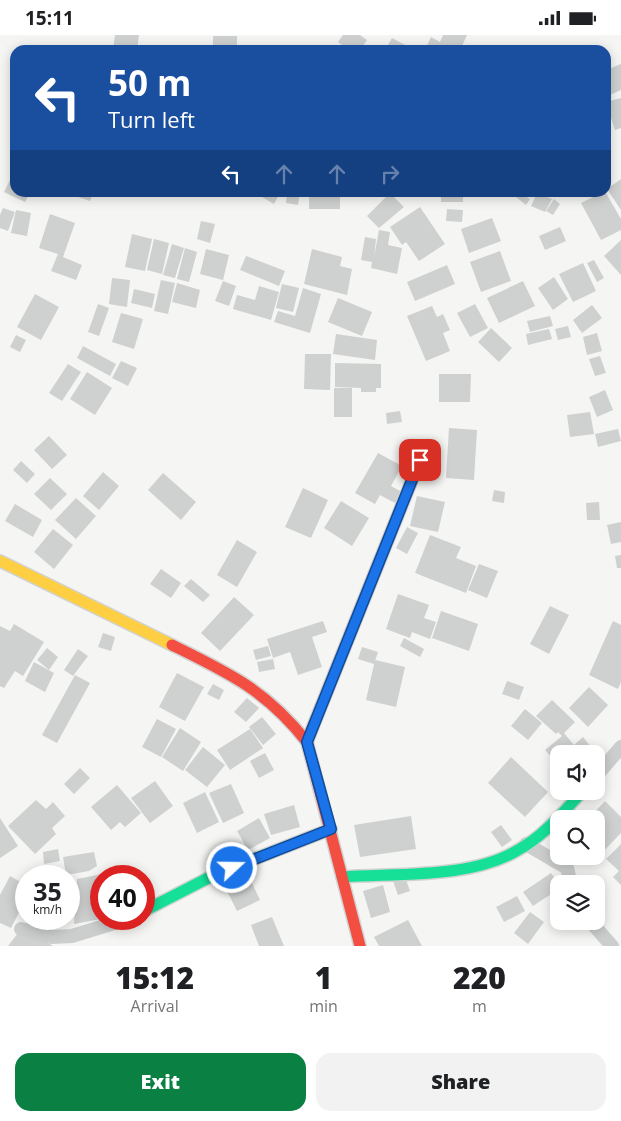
<!DOCTYPE html>
<style>
body{margin:0;font-family:"Open Sans",sans-serif;background:#f2f2f2;color:#202124;height:100vh;display:flex;flex-direction:column;font-size:19px;white-space:nowrap}
*{box-sizing:border-box;margin:0}
p{font-size:16px;color:#757577}
.icon{flex:none;width:28px;height:28px;fill:none;stroke:currentColor;stroke-width:2;stroke-linecap:round;stroke-linejoin:round}
.map{position:relative;height:911px;overflow:hidden}
.drawer{display:flex;flex-direction:column;background:#fff;flex:1}
.drawer>*{flex:none}
.top-card{position:absolute;left:10px;top:10px;width:601px;height:152px;border-radius:15px;box-shadow:0 2px 12px #0003;background:#1a4fa0;color:#fff;overflow:hidden}
.fabs{position:absolute;left:550px;top:710px;display:grid;gap:10px}
.fabs a{display:grid;place-items:center;width:55px;height:55px;border-radius:10px;background:#fff;box-shadow:0 2px 12px #0003;font-size:25px}
.speed{position:absolute;left:15px;top:830px;display:flex;gap:10px;font-size:25px;font-weight:700;text-align:center}
.speed>*{display:grid;place-content:center;width:65px;height:65px;border-radius:50%;background:#fff;box-shadow:0 2px 12px #0003;line-height:1}
.speed small{font-size:12px;font-weight:400}
.speed .limit{border:8px solid #d22;background:#fff;color:#111}
.pin{position:absolute;display:grid;place-items:center;width:42px;height:42px;color:#fff;margin:-21px;border-radius:10px;box-shadow:0 2px 8px #0006}
.me{position:absolute;width:55px;margin:-28px;rotate:69deg;stroke-linejoin:round;filter:drop-shadow(0 0 4px #0008)}
.turn{display:flex;align-items:center;gap:18px;height:105px;padding:0 15px;font-size:22px}
.turn .icon{width:65px;height:65px;stroke-width:2.5}
.turn b{display:block;font-size:35px;line-height:42px}
.lanes{display:flex;align-items:center;height:48px;padding:0 15px;background:#0003;justify-content:center;gap:25px;direction:ltr}
.lanes .off{opacity:.35}
.eta{display:flex;justify-content:space-evenly;align-items:center;height:85px;text-align:center}
.eta b{font-size:30px;font-weight:800;line-height:35px}
.primary-button{display:flex;gap:10px;margin-top:auto;padding:10px 15px}
.primary-button a{flex:1;height:58px;border-radius:15px;background:#0b8043;color:#fff;font-size:20px;font-weight:800;line-height:58px;text-align:center}
.primary-button a+a{background:#f2f2f2;color:#202124}
.status{display:flex;justify-content:space-between;align-items:center;height:35px;padding:0 25px;background:#fff;direction:ltr}
.status svg{height:14px;fill:currentColor}
.map>svg:first-child{display:block}
.building{fill:#cfd0d0}
.lines{fill:none;stroke-linecap:round;stroke-linejoin:round}
.fast-casing{stroke:#d1d3d3;stroke-width:14}
.slow-casing{stroke:#d1d3d3;stroke-width:14}
.jam-casing{stroke:#d1d3d3;stroke-width:14}
.street{stroke:#cccece;stroke-width:14}
.fast{stroke:#16e098;stroke-width:11}
.slow{stroke:#ffcf43;stroke-width:11}
.jam{stroke:#f24e42;stroke-width:11}
.route-casing{stroke:#114b97;stroke-width:12}
.route{stroke:#1a73e8;stroke-width:9}
</style>
<div class="status"><b>15:11</b><svg viewBox="0 0 49 12"><path d="M0 12V9h3v3zM5 12V6h3v6zM10 12V3h3v9zM15 12V0h3v12zM26 1h20v11H26zM47 4h2v5h-2z"/></svg></div>
<div class="map">
<svg width="621" height="911" viewBox="0 0 621 911">
<rect width="100%" height="100%" fill="#f5f5f3"/>
<path class="building" d="M 115,0 L 139,0 L 137,15 L 113,15 Z
M 343,0 L 360,0 L 367,5 L 360,15 L 349,15 L 338,7 Z
M 443,0 L 467,0 L 460,15 L 425,15 L 431,2 L 440,7 Z
M 213,1 L 237,1 L 237,15 L 213,15 Z
M 392,3 L 411,13 L 410,15 L 385,15 Z
M 566,11 L 566,15 L 554,15 L 554,14 Z
M 621,29 L 621,55 L 610,60 L 606,52 L 606,35 Z
M 621,63 L 621,93 L 615,95 L 606,67 Z
M 15,135 L 15,158 L 30,158 L 25,167 L 4,157 Z
M 621,144 L 621,175 L 607,154 Z
M 66,158 L 93,158 L 90,166 Z
M 241,158 L 254,158 L 253,161 Z
M 255,158 L 280,158 L 274,169 Z
M 287,158 L 300,158 L 298,170 L 286,168 Z
M 309,158 L 340,159 L 340,174 L 309,174 Z
M 390,158 L 404,172 L 379,193 L 367,181 Z
M 441,158 L 463,158 L 463,167 L 441,167 Z
M 519,158 L 530,164 L 526,170 L 516,162 Z
M 537,158 L 552,164 L 545,177 L 531,171 Z
M 601,158 L 606,158 L 621,184 L 621,195 L 601,205 L 581,168 Z
M 554,164 L 560,169 L 553,180 L 546,176 Z
M 420,172 L 445,209 L 419,226 L 406,207 L 402,210 L 390,192 Z
M 3,173 L 15,177 L 8,196 L 0,193 L 0,180 Z
M 447,174 L 463,175 L 462,187 L 446,186 Z
M 16,175 L 31,178 L 27,201 L 11,198 Z
M 50,179 L 75,188 L 63,222 L 82,230 L 76,245 L 51,236 L 58,219 L 39,213 Z
M 492,183 L 501,206 L 469,218 L 461,194 Z
M 201,186 L 215,189 L 210,208 L 197,204 Z
M 560,192 L 566,206 L 545,215 L 539,201 Z
M 379,195 L 390,197 L 388,210 L 402,213 L 397,239 L 371,233 L 372,227 L 361,225 L 365,202 L 376,204 L 374,222 Z
M 132,199 L 152,204 L 145,236 L 125,232 Z
M 154,204 L 169,208 L 162,239 L 147,235 Z
M 621,205 L 621,240 L 604,221 Z
M 172,209 L 184,213 L 175,243 L 163,240 Z
M 185,213 L 197,217 L 189,247 L 177,244 Z
M 206,214 L 229,220 L 223,245 L 200,239 Z
M 312,214 L 342,222 L 340,231 L 352,234 L 347,260 L 304,249 Z
M 500,216 L 511,246 L 481,257 L 470,227 Z
M 246,221 L 285,236 L 279,251 L 240,235 Z
M 594,225 L 604,243 L 597,247 L 587,228 Z
M 583,228 L 596,256 L 573,267 L 559,239 Z
M 447,230 L 455,249 L 415,266 L 407,247 Z
M 554,242 L 568,264 L 553,275 L 538,253 Z
M 112,243 L 130,245 L 127,272 L 109,269 Z
M 161,245 L 175,248 L 168,279 L 154,276 Z
M 223,246 L 236,251 L 229,271 L 215,266 Z
M 523,246 L 535,271 L 499,288 L 487,263 Z
M 177,248 L 200,255 L 196,273 L 172,267 Z
M 282,249 L 299,253 L 293,277 L 276,273 Z
M 259,251 L 279,257 L 271,285 L 233,274 L 237,260 L 255,265 Z
M 303,253 L 321,259 L 310,298 L 274,287 L 278,276 L 295,281 Z
M 134,254 L 155,259 L 152,273 L 131,268 Z
M 35,259 L 59,272 L 41,305 L 17,292 Z
M 338,263 L 372,277 L 362,301 L 328,287 Z
M 98,269 L 109,273 L 99,301 L 88,297 Z
M 475,269 L 488,293 L 470,302 L 457,278 Z
M 592,270 L 602,283 L 582,298 L 573,285 Z
M 432,271 L 437,282 L 443,279 L 450,295 L 443,298 L 450,316 L 426,326 L 407,281 Z
M 121,278 L 143,284 L 134,314 L 112,307 Z
M 550,281 L 553,291 L 530,297 L 527,286 Z
M 568,291 L 571,302 L 558,305 L 555,294 Z
M 491,293 L 512,313 L 499,327 L 478,307 Z
M 549,294 L 552,304 L 528,310 L 526,299 Z
M 597,298 L 602,316 L 587,320 L 583,302 Z
M 336,299 L 377,305 L 375,325 L 333,319 Z
M 16,300 L 26,305 L 20,317 L 10,312 Z
M 83,311 L 116,329 L 110,341 L 77,323 Z
M 305,319 L 331,319 L 330,355 L 304,354 Z
M 600,321 L 606,338 L 595,341 L 589,324 Z
M 121,326 L 137,333 L 128,351 L 112,343 Z
M 335,328 L 381,329 L 381,353 L 376,353 L 376,357 L 361,357 L 361,353 L 335,352 Z
M 68,329 L 81,337 L 62,366 L 49,358 Z
M 87,337 L 112,353 L 95,380 L 70,364 Z
M 439,339 L 471,339 L 470,367 L 439,367 Z
M 334,353 L 352,353 L 352,382 L 334,382 Z
M 605,355 L 613,375 L 597,382 L 589,362 Z
M 400,376 L 402,387 L 387,389 L 386,378 Z
M 590,377 L 594,399 L 570,402 L 567,380 Z
M 449,393 L 477,395 L 474,445 L 446,443 Z
M 618,394 L 621,406 L 598,412 L 595,399 Z
M 49,401 L 67,420 L 52,434 L 34,415 Z
M 378,418 L 402,431 L 391,451 L 402,457 L 395,468 L 380,460 L 375,469 L 355,458 Z
M 21,426 L 35,439 L 27,448 L 13,435 Z
M 103,437 L 119,451 L 99,475 L 83,461 Z
M 163,438 L 196,467 L 181,485 L 148,455 Z
M 50,443 L 67,459 L 51,475 L 34,459 Z
M 303,453 L 328,465 L 311,503 L 285,492 Z
M 494,455 L 505,457 L 504,468 L 492,466 Z
M 417,461 L 445,467 L 438,497 L 410,491 Z
M 76,463 L 96,481 L 76,504 L 55,485 Z
M 341,466 L 369,483 L 352,511 L 324,493 Z
M 599,467 L 600,485 L 587,485 L 586,468 Z
M 15,469 L 42,485 L 33,502 L 5,486 Z
M 621,487 L 621,507 L 611,509 L 607,490 Z
M 407,492 L 418,498 L 407,519 L 396,513 Z
M 53,494 L 73,510 L 54,534 L 34,517 Z
M 430,500 L 461,512 L 456,523 L 476,531 L 466,558 L 415,538 Z
M 237,505 L 257,517 L 237,552 L 217,540 Z
M 621,520 L 621,533 L 617,533 L 615,521 Z
M 479,529 L 498,536 L 487,563 L 468,555 Z
M 161,534 L 181,548 L 171,563 L 150,549 Z
M 191,544 L 210,560 L 203,567 L 184,551 Z
M 398,559 L 429,570 L 424,583 L 436,587 L 430,604 L 412,597 L 410,603 L 386,594 Z
M 234,562 L 254,580 L 220,616 L 201,598 Z
M 550,571 L 569,580 L 549,619 L 530,609 Z
M 441,576 L 478,589 L 469,616 L 432,603 Z
M 323,586 L 327,597 L 312,602 L 322,632 L 298,640 L 290,617 L 273,623 L 267,604 Z
M 613,586 L 621,590 L 621,647 L 618,654 L 589,640 Z
M 14,589 L 44,607 L 23,641 L 15,636 L 4,653 L 0,651 L 0,591 L 10,596 Z
M 103,598 L 115,602 L 111,616 L 98,612 Z
M 404,603 L 424,614 L 420,622 L 400,611 Z
M 268,611 L 271,621 L 256,625 L 253,615 Z
M 362,612 L 378,617 L 374,629 L 358,624 Z
M 47,613 L 58,622 L 49,635 L 37,625 Z
M 78,614 L 88,621 L 73,641 L 64,635 Z
M 273,624 L 275,634 L 259,637 L 257,627 Z
M 375,625 L 405,632 L 396,672 L 366,665 Z
M 34,627 L 54,638 L 45,657 L 25,646 Z
M 177,638 L 204,652 L 185,686 L 159,672 Z
M 75,640 L 90,648 L 57,708 L 42,700 Z
M 507,646 L 524,652 L 519,665 L 502,659 Z
M 213,649 L 224,655 L 219,665 L 207,659 Z
M 589,652 L 608,670 L 588,692 L 569,673 Z
M 247,663 L 259,673 L 246,687 L 234,677 Z
M 552,665 L 575,687 L 564,698 L 574,710 L 583,702 L 599,722 L 596,724 L 596,719 L 559,719 L 559,731 L 545,715 L 562,701 L 558,697 L 556,699 L 536,681 Z
M 525,674 L 542,688 L 528,705 L 511,691 Z
M 262,682 L 276,699 L 263,710 L 249,692 Z
M 157,684 L 176,694 L 161,722 L 142,712 Z
M 180,693 L 201,707 L 183,736 L 162,722 Z
M 250,694 L 263,713 L 230,735 L 217,715 Z
M 203,712 L 225,730 L 207,752 L 185,735 Z
M 265,718 L 274,735 L 259,743 L 250,726 Z
M 511,722 L 548,757 L 525,782 L 488,748 Z
M 80,733 L 90,743 L 74,759 L 64,749 Z
M 155,746 L 173,771 L 150,788 L 131,763 Z
M 231,749 L 244,778 L 223,788 L 209,758 Z
M 117,750 L 141,778 L 125,792 L 120,787 L 111,795 L 91,772 Z
M 205,757 L 219,787 L 197,798 L 183,768 Z
M 36,765 L 46,774 L 53,767 L 65,781 L 52,793 L 56,799 L 35,819 L 8,791 Z
M 605,766 L 621,782 L 621,798 L 593,827 L 587,821 L 596,821 L 596,784 L 588,784 Z
M 294,770 L 300,792 L 271,800 L 264,779 Z
M 411,781 L 416,814 L 360,822 L 354,790 Z
M 0,783 L 18,811 L 0,823 Z
M 259,783 L 270,803 L 248,815 L 237,796 Z
M 501,790 L 512,805 L 502,812 L 491,797 Z
M 621,809 L 621,850 L 613,842 L 619,836 L 606,824 Z
M 58,814 L 60,826 L 44,829 L 43,817 Z
M 94,817 L 97,831 L 89,836 L 66,840 L 63,822 Z
M 551,838 L 559,849 L 559,854 L 533,871 L 523,857 Z
M 102,839 L 101,868 L 98,869 L 101,884 L 74,889 L 77,844 Z
M 10,841 L 26,850 L 26,864 L 11,893 L 0,888 L 0,860 Z
M 405,842 L 410,856 L 398,860 L 393,846 Z
M 250,844 L 260,865 L 237,876 L 227,856 Z
M 383,850 L 390,877 L 371,883 L 363,856 Z
M 517,861 L 525,876 L 504,887 L 496,872 Z
M 530,877 L 544,887 L 528,909 L 514,898 Z
M 272,882 L 284,911 L 259,911 L 251,890 Z
M 408,885 L 422,911 L 379,911 L 374,902 Z
M 21,894 L 34,899 L 53,911 L 8,911 Z"/>
<g class="lines">
<defs>
<path id="fast" d="M 342,842 C 396,838 471,844 518,815 C 544,801 563,777 583,756
M 144,876 L 216,839 L 331,794"/>
<path id="slow" d="M 0,526 L 172,610
M 316,684 L 420,425"/>
<path id="jam" d="M 172,610 C 229,638 266,655 307,707
M 316,684 L 307,707 L 360,911"/>
</defs>
<use href="#fast" class="fast-casing"/>
<use href="#slow" class="slow-casing"/>
<use href="#jam" class="jam-casing"/>
<path class="street" d="M 596,741 L 621,712
M 526,809 L 567,833 L 571,849
M 590,886 L 612,911
M 21,894 L 52,902 L 72,901 L 127,884"/>
<use href="#fast" class="fast"/>
<use href="#slow" class="slow"/>
<use href="#jam" class="jam"/>
</g>
<g class="lines">
<defs>
<path id="route" d="M 232,833 L 331,794 L 307,707 L 420,425"/>
</defs>
<use href="#route" class="route-casing"/>
<use href="#route" class="route"/>
</g>
</svg>
<div class="fabs">
<a><svg class="icon" aria-label="sound" viewBox="0 0 24 24"><path d="M4 9h4l5-4v14l-5-4H4zM17 9q2 3 0 6"/></svg></a>
<a><svg class="icon" aria-label="search" viewBox="0 0 24 24"><circle cx="10" cy="10" r="6"/><path d="M15 15l6 6"/></svg></a>
<a><svg class="icon" aria-label="layers" viewBox="0 0 24 24"><path d="M12 4l9 5-9 5-9-5zM3 14l9 5 9-5"/></svg></a>
</div>
<div class="speed"><div>35<small>km/h</small></div><div class="limit">40</div></div>
<div class="pin" style="left:420px;top:425px;background:#d93025"><svg class="icon" aria-label="arrive" viewBox="0 0 24 24"><path d="M6 21V4h12l-3 4 3 4H6"/></svg></div>
<svg class="me" style="left:232px;top:833px" viewBox="-20 -20 40 40"><circle r="17" fill="#1a73e8" stroke="#fff" stroke-width="3"/><path d="M0-11L8 9 0 5-8 9z" fill="#fff"/></svg>
<div class="top-card">
<div class="turn"><svg class="icon" aria-label="left" viewBox="0 0 24 24"><path d="M17 20v-9H6M10 6l-5 5 5 5"/></svg><div><b>50 m</b>Turn left</div></div>
<div class="lanes"><svg class="icon" aria-label="left" viewBox="0 0 24 24"><path d="M17 20v-9H6M10 6l-5 5 5 5"/></svg><svg class="icon off" aria-label="ahead" viewBox="0 0 24 24"><path d="M12 20V5M6 11l6-6 6 6"/></svg><svg class="icon off" aria-label="ahead" viewBox="0 0 24 24"><path d="M12 20V5M6 11l6-6 6 6"/></svg><svg class="icon off" aria-label="right" viewBox="0 0 24 24"><path d="M7 20v-9h11M14 6l5 5-5 5"/></svg></div>
</div>
</div>
<section class="drawer">
<div class="eta">
<div><b>15:12</b><p>Arrival</p></div>
<div><b>1</b><p>min</p></div>
<div><b>220</b><p>m</p></div>
</div>
<div class="primary-button"><a>Exit</a><a>Share</a></div>
</section>
